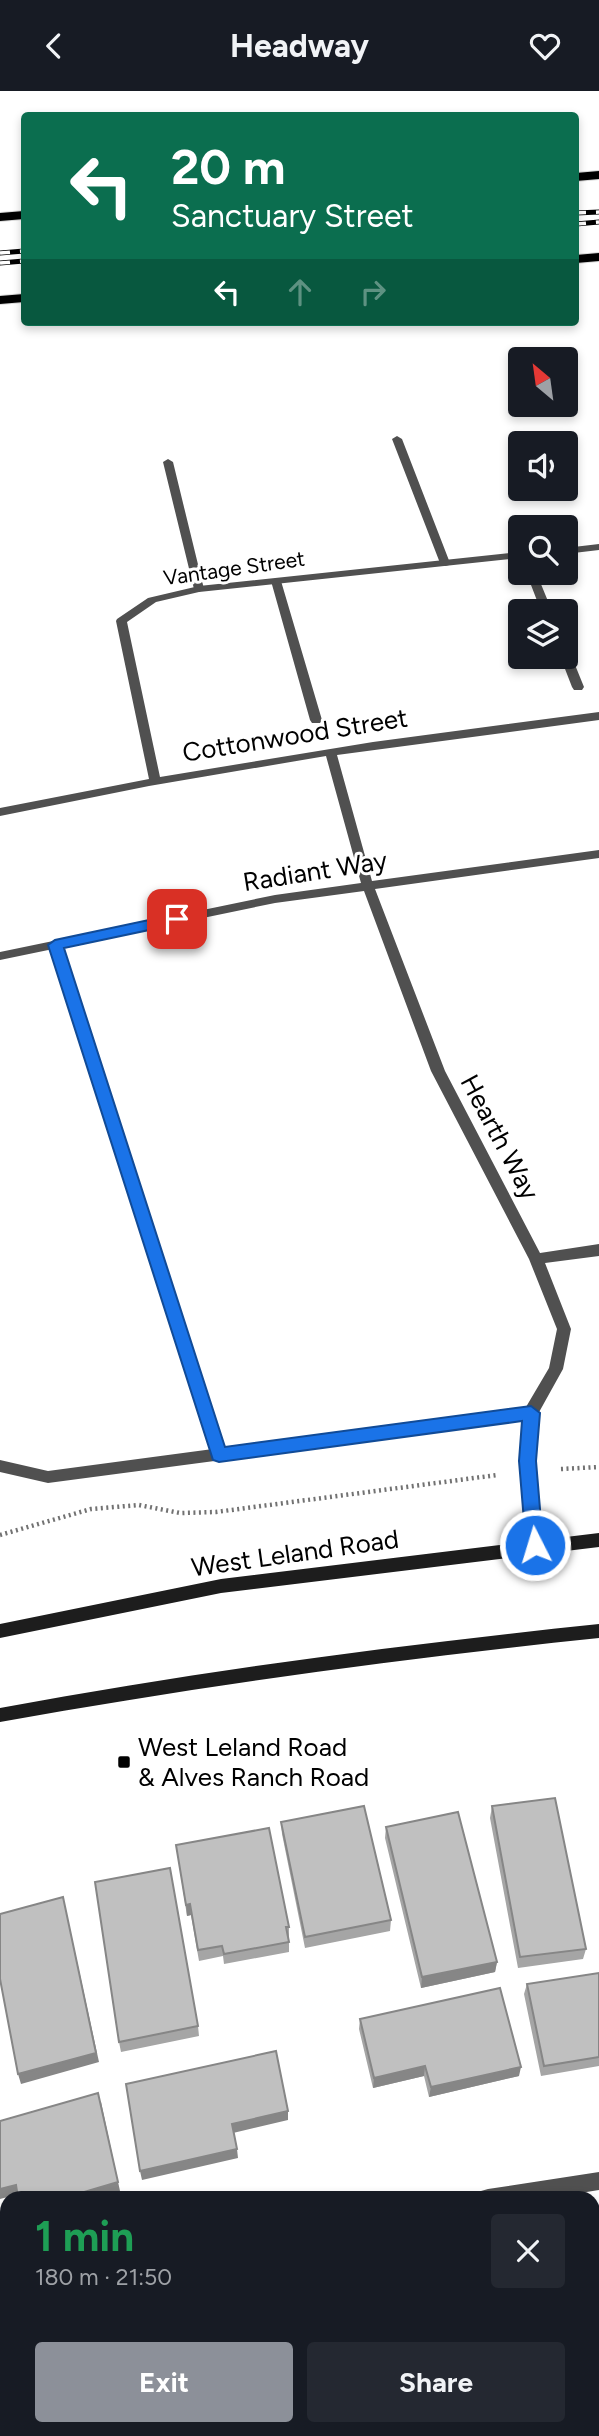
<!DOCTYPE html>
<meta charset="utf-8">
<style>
body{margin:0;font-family:Figtree,sans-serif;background:#242831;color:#f1f3f6;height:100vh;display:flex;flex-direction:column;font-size:26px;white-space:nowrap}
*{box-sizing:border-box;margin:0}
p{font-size:23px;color:#9ea1a6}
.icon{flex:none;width:38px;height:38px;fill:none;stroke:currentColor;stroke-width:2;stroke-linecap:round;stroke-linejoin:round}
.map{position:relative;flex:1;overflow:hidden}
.details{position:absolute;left:0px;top:2100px;width:600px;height:245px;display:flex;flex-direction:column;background:#171b24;border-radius:21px 21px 0 0;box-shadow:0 4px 10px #0003}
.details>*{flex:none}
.guide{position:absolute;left:21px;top:21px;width:558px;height:214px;border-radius:7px;box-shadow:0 4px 10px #0003;background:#0b6e4f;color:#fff;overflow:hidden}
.needle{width:46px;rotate:331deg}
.controls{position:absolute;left:508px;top:256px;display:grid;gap:14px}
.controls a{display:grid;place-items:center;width:70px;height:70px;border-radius:7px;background:#171b24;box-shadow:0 4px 10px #0003;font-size:35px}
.pin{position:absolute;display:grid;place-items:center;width:60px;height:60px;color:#fff;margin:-30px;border-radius:14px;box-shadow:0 4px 10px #0006}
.me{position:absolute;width:77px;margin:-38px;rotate:355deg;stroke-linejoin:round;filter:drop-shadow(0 0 5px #0008)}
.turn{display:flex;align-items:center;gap:24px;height:147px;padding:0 35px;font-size:32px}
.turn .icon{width:91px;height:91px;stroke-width:2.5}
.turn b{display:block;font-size:49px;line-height:60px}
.lanes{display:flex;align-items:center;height:66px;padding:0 35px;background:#0003;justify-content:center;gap:35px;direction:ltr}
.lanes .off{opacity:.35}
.round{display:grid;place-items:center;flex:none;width:74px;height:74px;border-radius:7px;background:#242831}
.head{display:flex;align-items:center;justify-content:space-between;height:119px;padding:0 35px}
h1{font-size:42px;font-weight:700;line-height:52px;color:#1e9e55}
.action{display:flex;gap:14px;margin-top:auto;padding:14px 35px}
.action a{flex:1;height:80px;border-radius:7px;background:#8c9099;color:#fff;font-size:28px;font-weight:700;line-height:80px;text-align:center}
.action a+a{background:#242831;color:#f1f3f6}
header{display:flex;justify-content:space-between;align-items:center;height:91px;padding:0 35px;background:#171b24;font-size:32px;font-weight:700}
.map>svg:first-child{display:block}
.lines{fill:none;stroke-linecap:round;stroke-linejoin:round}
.highway-casing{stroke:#dbdbdb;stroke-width:2}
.path{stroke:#727272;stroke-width:4.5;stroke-dasharray:2 3.5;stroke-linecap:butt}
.lane{fill:#505050;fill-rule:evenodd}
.street{fill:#505050;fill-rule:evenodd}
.secondary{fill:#1d1d1d;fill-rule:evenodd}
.highway{fill:#000;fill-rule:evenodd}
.rail-casing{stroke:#000;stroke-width:5}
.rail{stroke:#fff;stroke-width:3.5;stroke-dasharray:10;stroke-linecap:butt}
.wall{fill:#a5a5a5}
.shaded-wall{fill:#868686}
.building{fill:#c0c0c0;stroke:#868686;stroke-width:2}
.route{fill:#1a73e8;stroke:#114b97;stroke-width:2}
.poi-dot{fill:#000;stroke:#fff;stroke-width:2.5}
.labels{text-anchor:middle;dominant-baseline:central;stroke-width:6;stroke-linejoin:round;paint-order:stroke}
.far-street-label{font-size:21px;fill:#000;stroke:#fff}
.street-label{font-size:26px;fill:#000;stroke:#fff}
.poi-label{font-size:26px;fill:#000;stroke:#fff;text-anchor:start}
</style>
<header><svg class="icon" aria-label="back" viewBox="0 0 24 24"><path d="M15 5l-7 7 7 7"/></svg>Headway<svg class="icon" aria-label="heart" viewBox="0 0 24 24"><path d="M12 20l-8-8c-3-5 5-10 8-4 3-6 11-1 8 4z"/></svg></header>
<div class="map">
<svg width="599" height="2345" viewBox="0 0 599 2345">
<rect width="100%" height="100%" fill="#fff"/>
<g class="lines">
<defs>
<path id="highway" d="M 599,80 L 599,88 L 576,90 L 576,82 Z
M 24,120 L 24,128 L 0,130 L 0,122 Z
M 599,162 L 599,170 L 576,172 L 576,164 Z
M 24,203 L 24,211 L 0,213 L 0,205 Z"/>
</defs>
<use href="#highway" class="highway-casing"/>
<path class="path" d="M 561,1378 L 599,1376
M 0,1444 L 91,1418 L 139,1414 L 180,1422 L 216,1421 L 497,1384"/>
<path class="lane" d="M 397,345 L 402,348 L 450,472 L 449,474 L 445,475 L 440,472 L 392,348 Z
M 168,368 L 173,371 L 204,498 L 199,501 L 194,498 L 163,371 Z
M 526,481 L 536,481 L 552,520 L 541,520 Z
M 276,487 L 281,490 L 322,629 L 320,632 L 312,632 L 310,629 L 271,490 Z
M 565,561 L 571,564 L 584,596 L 582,599 L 574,599 L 572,596 L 560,565 L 565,565 Z
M 55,850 L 61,854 L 226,1364 L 224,1369 L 219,1370 L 214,1369 L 212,1364 L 49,854 Z
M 7,2195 L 7,2215 L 0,2217 L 0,2197 Z"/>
<path class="street" d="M 599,453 L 599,459 L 565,463 L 565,457 Z
M 520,461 L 520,467 L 199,501 L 156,511 L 127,531 L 160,686 L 373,651 L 599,621 L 599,629 L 337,664 L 372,790 L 599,759 L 599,767 L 375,798 L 445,980 L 540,1162 L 599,1153 L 599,1165 L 545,1172 L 571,1238 L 563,1278 L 538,1323 L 535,1370 L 543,1454 L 540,1459 L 535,1461 L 530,1459 L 527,1454 L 521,1370 L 523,1329 L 48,1392 L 0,1381 L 0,1369 L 48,1380 L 526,1316 L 549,1277 L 557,1238 L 529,1168 L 431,980 L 364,800 L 275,812 L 0,869 L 0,861 L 275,804 L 361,792 L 326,665 L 149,695 L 0,725 L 0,717 L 149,688 L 116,530 L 117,528 L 148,507 L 199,495 Z
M 599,2081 L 599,2099 L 549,2107 L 479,2107 L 481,2100 L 488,2098 Z
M 320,2338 L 340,2338 L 342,2345 L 322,2345 Z"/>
<path class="secondary" d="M 599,1442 L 599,1456 L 221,1502 L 0,1547 L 0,1533 L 221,1488 Z
M 599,1533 L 599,1547 C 398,1568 199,1595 0,1631 L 0,1617 C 199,1580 398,1554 599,1533 Z"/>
<use href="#highway" class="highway"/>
<defs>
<path id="rail" d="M 576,122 L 599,121
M 576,133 L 599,131
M 0,162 L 24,160
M 0,172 L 24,170"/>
</defs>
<use href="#rail" class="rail-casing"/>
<use href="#rail" class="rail"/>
</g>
<path class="wall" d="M 492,1715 L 586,1858 L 583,1868 L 518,1877 L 490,1727 Z
M 281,1731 L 391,1829 L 390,1840 L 305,1857 L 282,1743 Z
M 386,1736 L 497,1871 L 495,1881 L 421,1897 L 385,1747 Z
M 176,1754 L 289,1836 L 289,1861 L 224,1873 L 223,1865 L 199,1870 L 191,1824 L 187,1825 Z
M 599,1882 L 599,1975 L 541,1985 L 524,1903 L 527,1893 Z
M 360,1928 L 519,1985 L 429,2006 L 424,1985 L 373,1997 L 359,1938 Z
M 198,1935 L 199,1945 L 121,1961 L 119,1951 Z
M 593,2261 L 599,2286 L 599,2302 L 598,2304 L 593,2305 Z"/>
<path class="shaded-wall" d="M 63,1806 L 99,1971 L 21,1993 L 18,1983 Z
M 190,1813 L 191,1824 L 187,1825 L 186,1814 Z
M 497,1871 L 495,1881 L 421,1897 L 422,1886 Z
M 425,1975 L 424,1985 L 373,1997 L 374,1987 Z
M 521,1976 L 519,1985 L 429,2006 L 431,1996 Z
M 101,2011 L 120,2100 L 96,2107 L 64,2107 Z
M 288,2020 L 288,2029 L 233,2042 L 232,2033 Z
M 237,2058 L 238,2067 L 142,2089 L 140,2080 Z
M 16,2094 L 19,2103 L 0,2108 L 0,2098 Z
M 181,2338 L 200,2338 L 200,2340 L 178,2345 L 153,2345 Z"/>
<path class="building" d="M 555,1707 L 586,1858 L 520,1866 L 492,1715 Z
M 364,1715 L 391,1829 L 305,1846 L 281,1731 Z
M 458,1721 L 497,1871 L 422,1886 L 386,1736 Z
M 269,1737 L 289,1836 L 286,1836 L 289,1851 L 224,1863 L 222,1855 L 198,1859 L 190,1813 L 186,1814 L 176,1754 Z
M 170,1777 L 198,1935 L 119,1951 L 95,1791 Z
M 63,1806 L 96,1962 L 18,1983 L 0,1888 L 0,1823 Z
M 599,1882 L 599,1966 L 544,1975 L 527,1893 Z
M 500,1897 L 521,1976 L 431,1996 L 425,1975 L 374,1987 L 360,1928 Z
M 276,1960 L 288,2020 L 232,2033 L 237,2058 L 140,2080 L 126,1993 Z
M 98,2002 L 118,2091 L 64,2107 L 18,2107 L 16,2094 L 0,2098 L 0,2030 Z
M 593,2261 L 599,2286 L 599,2298 L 593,2299 Z
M 28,2338 L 181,2338 L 153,2345 L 29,2345 Z
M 505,2338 L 520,2338 L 522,2345 L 472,2345 Z"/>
<path class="route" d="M 177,823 L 184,828 L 182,832 L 64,857 L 225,1356 L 531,1315 L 540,1322 L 536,1370 L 543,1454 L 541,1460 L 528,1460 L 526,1454 L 519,1370 L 522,1330 L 219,1371 L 213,1369 L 48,854 L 55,849 Z"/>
<rect class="poi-dot" x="117" y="1664" width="14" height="14" rx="3.5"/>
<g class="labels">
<g class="far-street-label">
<text transform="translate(234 477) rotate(-8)">Vantage Street</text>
</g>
<g class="street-label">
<text transform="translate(295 644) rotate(-9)">Cottonwood Street</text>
<text transform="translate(315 780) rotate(-9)">Radiant Way</text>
<text transform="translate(500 1046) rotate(62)">Hearth Way</text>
<text transform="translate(295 1462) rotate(-8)">West Leland Road</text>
</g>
<g class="poi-label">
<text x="138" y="1656">West Leland Road<tspan x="138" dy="30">&amp; Alves Ranch Road</tspan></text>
</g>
</g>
</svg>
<div class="controls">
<a><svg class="needle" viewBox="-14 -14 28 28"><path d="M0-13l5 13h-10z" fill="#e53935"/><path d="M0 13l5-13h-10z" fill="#9ea1a6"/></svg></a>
<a><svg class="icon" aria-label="sound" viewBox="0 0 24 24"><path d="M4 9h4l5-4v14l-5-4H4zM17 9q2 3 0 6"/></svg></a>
<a><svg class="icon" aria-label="search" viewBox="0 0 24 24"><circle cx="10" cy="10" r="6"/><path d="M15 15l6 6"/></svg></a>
<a><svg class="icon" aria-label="layers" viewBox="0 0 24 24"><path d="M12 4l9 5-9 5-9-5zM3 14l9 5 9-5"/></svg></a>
</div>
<div class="pin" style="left:177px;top:828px;background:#d93025"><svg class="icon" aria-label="arrive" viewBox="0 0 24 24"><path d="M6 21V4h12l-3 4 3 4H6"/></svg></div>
<svg class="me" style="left:535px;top:1454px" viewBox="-20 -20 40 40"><circle r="17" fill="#1a73e8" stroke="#fff" stroke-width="3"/><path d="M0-11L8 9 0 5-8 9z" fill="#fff"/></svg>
<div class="guide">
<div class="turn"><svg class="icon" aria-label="left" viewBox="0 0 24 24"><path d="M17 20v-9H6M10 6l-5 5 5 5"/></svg><div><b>20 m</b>Sanctuary Street</div></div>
<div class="lanes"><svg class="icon" aria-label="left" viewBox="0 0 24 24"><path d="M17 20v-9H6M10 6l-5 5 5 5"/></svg><svg class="icon off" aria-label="ahead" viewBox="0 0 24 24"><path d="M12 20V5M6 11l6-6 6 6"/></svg><svg class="icon off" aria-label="right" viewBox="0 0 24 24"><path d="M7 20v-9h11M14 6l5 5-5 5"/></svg></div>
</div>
<section class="details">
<div class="head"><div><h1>1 min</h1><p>180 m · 21:50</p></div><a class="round"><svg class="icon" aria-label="close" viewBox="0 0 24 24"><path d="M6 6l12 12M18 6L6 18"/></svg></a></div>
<div class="action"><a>Exit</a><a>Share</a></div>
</section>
</div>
